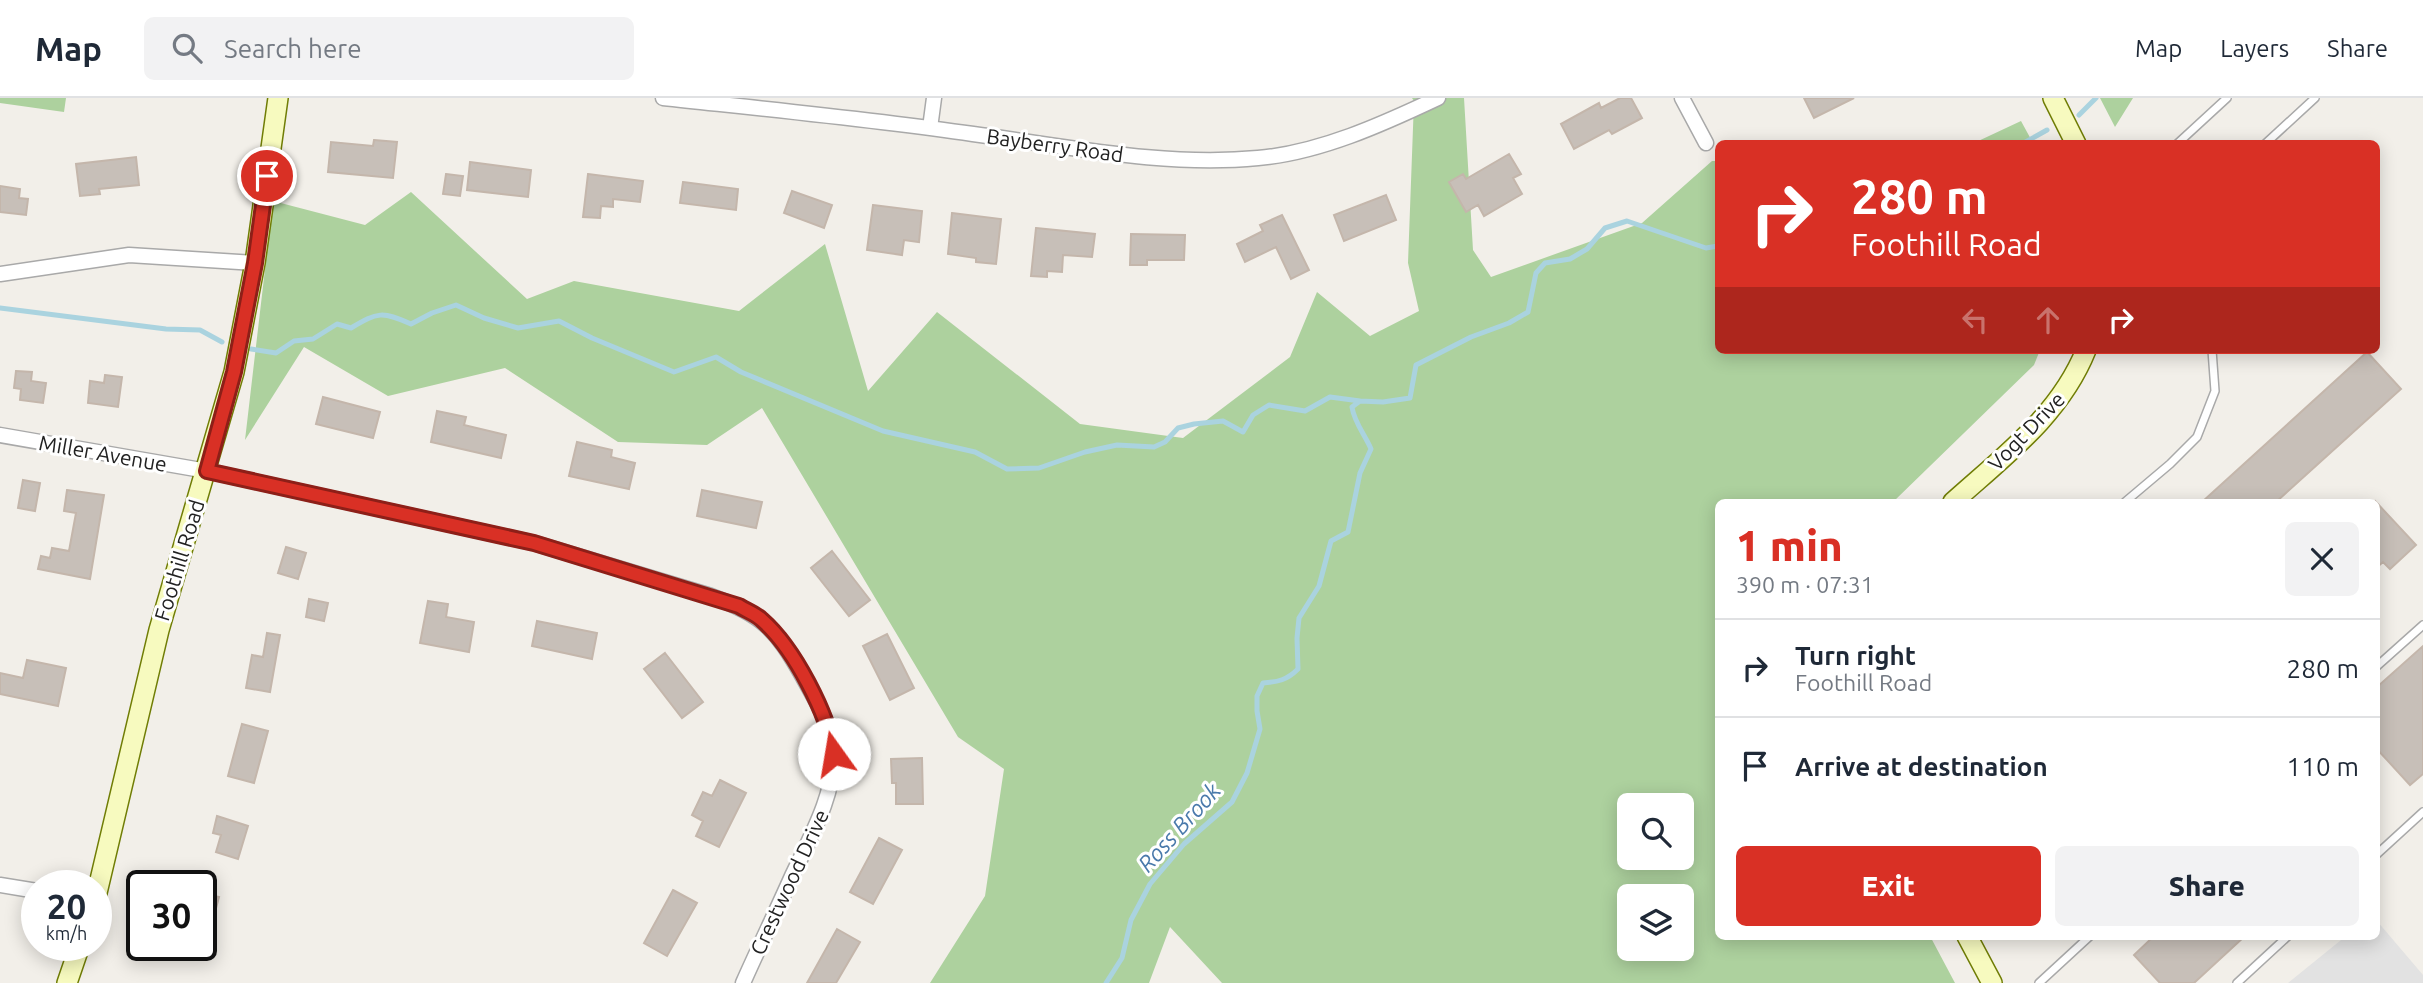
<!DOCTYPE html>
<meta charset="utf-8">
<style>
body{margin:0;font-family:Ubuntu,sans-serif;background:#f2f2f3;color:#1f2937;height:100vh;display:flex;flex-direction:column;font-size:26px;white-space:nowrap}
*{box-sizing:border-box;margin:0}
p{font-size:23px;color:#747a83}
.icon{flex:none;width:38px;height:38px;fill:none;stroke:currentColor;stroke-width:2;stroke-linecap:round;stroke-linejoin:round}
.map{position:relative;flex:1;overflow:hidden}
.side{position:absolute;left:1715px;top:401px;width:665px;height:441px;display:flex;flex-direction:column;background:#fff;border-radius:10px;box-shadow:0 4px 18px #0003}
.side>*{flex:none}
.banner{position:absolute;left:1715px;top:42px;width:665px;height:214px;border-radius:10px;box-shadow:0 4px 18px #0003;background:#d93025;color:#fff;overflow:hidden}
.buttons{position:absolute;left:1617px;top:695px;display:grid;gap:14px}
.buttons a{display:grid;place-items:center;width:77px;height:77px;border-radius:10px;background:#fff;box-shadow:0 4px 18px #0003;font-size:35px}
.speed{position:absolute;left:21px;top:772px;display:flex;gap:14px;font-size:35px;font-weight:700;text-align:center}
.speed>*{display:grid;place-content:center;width:91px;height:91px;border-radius:50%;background:#fff;box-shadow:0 4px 18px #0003;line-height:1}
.speed small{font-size:18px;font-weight:400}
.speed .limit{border:4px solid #111;border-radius:10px;background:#fff;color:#111}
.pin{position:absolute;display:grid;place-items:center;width:60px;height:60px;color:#fff;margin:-30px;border:4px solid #fff;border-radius:50%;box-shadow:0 2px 7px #0007}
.me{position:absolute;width:77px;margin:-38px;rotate:347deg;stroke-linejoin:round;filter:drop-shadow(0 0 5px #0008)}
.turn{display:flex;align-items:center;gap:24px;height:147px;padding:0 21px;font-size:32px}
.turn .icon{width:91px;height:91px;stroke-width:2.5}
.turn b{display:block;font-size:49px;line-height:60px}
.lanes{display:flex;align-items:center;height:66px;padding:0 21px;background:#0003;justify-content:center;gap:35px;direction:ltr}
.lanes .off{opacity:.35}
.round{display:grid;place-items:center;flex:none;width:74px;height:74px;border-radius:10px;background:#f2f2f3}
.head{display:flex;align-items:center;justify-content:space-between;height:119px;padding:0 21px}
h1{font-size:42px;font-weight:800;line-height:52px;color:#d93025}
.primary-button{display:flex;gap:14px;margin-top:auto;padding:14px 21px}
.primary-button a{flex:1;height:80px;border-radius:10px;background:#d93025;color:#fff;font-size:28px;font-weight:800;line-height:80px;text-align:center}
.primary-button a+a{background:#f2f2f3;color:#1f2937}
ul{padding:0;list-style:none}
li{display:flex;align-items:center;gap:21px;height:98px;padding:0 21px;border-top:2px solid #e0e1e3}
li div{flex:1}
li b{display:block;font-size:26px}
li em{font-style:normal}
header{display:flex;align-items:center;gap:42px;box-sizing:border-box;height:98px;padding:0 35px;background:#fff;border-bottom:2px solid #e0e1e3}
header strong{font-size:33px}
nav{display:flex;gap:38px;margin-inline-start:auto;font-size:24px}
.search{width:490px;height:63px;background:#f2f2f3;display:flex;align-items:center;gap:18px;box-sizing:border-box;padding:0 24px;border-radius:10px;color:#747a83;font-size:26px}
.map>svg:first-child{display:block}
.forest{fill:#add19e;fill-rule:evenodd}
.parking{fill:#e2e2e2}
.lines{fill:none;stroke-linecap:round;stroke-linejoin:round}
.stream{stroke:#aad3df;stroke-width:5}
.building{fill:#c7bfb8;stroke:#c4b6ab;stroke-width:2}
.lane-casing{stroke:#a9a9a9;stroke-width:10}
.street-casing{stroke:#a9a9a9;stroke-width:17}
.secondary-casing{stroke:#707d05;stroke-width:22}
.lane{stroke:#fff;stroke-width:7}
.street{stroke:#fff;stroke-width:14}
.secondary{stroke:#f7fabf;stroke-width:19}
.route-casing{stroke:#8d1f18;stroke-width:18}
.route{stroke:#d93025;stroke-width:12}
.labels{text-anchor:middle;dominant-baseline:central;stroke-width:6;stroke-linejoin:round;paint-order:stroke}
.street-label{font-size:21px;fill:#222;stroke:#fff}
.water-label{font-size:23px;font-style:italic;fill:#4a7aab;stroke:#fff}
</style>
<header>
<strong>Map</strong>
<div class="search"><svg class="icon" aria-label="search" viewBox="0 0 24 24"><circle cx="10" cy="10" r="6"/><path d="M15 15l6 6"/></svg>Search here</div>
<nav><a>Map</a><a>Layers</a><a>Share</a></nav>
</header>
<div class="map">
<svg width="2423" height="885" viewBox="0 0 2423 885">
<rect width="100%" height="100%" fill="#f2efe9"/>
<path class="forest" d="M 0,0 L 66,0 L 64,14 L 0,5 Z
M 1412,0 L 1464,0 L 1473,152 L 1491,179 L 1642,125 L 1712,63 L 1718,63 L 1718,252 L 2040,252 L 2034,267 L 1893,404 L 1718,404 L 1718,838 L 1930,838 L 1955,885 L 1222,885 L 1170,829 L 1149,885 L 930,885 L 985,798 L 1004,671 L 958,639 L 762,310 L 707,347 L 618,344 L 505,270 L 388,298 L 304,249 L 245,342 L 273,103 L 365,127 L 411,94 L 527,201 L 574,183 L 739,213 L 825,146 L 868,293 L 937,214 L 1080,326 L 1183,340 L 1290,259 L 1317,194 L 1370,238 L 1419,213 L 1408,165 L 1414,3 ZM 1629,707 L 1682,707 L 1682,760 L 1629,760 ZM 1629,798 L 1682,798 L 1682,850 L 1629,850 Z
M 2100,0 L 2133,0 L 2115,29 Z
M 2021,23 L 2033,45 L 1974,45 Z"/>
<path class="parking" d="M 2377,823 L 2423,877 L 2423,885 L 2288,885 L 2346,838 L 2376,838 Z"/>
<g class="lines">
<path class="stream" d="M 2079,17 L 2096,0
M 2022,46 L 2047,32
M 0,210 L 166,231 L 200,232 L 222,244
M 251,251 L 276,255 L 294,243 L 313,241 L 337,226 L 351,230 C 378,214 382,213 411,226 L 432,215 L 456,207 L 484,220 L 518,230 L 559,223 L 592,240 L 674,274 L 716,259 L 741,274 L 883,333 L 975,354 L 1007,371 L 1039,370 L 1085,354 L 1117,347 L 1154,349 L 1165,344 L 1178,330 L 1194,326 L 1223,323 L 1243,334 L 1253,317 L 1269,307 L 1305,313 L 1330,299 L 1360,303
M 1106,885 L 1122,860 L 1131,822 L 1150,786 L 1184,746 L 1232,704 L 1247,675 L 1260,631 L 1257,613 L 1257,598 L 1263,585 C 1278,584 1287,582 1298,571 L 1297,540 L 1299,520 L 1319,488 L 1331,443 L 1348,434 L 1360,375 L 1371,351 C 1365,337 1354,324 1352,309 L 1360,303 L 1383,304 L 1410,300 L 1416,267 L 1471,239 L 1509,225 L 1528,214 L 1536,175 L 1545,165 L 1570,161 L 1587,151 L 1605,130 L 1627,123 L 1706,150 L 1718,148"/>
</g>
<path class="building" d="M 1620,0 L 1631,0 L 1642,20 L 1612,36 L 1609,32 L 1574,51 L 1561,26 L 1599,5 L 1601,10 Z
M 1804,0 L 1854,0 L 1814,20 Z
M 374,42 L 397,44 L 393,80 L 328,74 L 331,44 L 373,48 Z
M 1509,56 L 1521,76 L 1513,80 L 1522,96 L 1484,118 L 1478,107 L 1466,114 L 1449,84 L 1463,76 L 1466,81 Z
M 136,59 L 139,87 L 99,91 L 100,96 L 80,98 L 76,66 Z
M 470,64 L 531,72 L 528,99 L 467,92 Z
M 446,76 L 463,78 L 460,98 L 443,96 Z
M 588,76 L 643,83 L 640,104 L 613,101 L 613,109 L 601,108 L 600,120 L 583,119 Z
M 683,84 L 738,91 L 736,112 L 680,105 Z
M 0,88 L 20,91 L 19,100 L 28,101 L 26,117 L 0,114 Z
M 792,93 L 832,107 L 824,130 L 784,115 Z
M 1386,97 L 1396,122 L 1344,143 L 1334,117 Z
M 873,107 L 922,113 L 919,144 L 904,142 L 902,157 L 867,152 Z
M 952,115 L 1001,121 L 996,166 L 976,164 L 976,160 L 948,156 Z
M 1282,117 L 1309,172 L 1291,181 L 1276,149 L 1245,164 L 1237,146 L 1263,133 L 1260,127 Z
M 1036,130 L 1095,136 L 1092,159 L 1063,157 L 1062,174 L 1047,173 L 1047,179 L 1031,178 Z
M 1131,136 L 1185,137 L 1184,162 L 1147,162 L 1147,167 L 1130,167 Z
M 2367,254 L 2401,291 L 2276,404 L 2202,404 Z
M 16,273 L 32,274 L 31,283 L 46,285 L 43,305 L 20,302 L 21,291 L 14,290 Z
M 105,277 L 122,279 L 118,309 L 88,305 L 90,283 L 104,285 Z
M 323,299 L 380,314 L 373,340 L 316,326 Z
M 437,313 L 466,319 L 464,327 L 506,337 L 501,360 L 431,344 Z
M 577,344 L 612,352 L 611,359 L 635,365 L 629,391 L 569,378 Z
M 23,382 L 40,385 L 35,413 L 18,410 Z
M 67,392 L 104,397 L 90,481 L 38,471 L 41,458 L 50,460 L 52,450 L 69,453 L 76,415 L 64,413 Z
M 702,392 L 762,404 L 756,430 L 697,418 Z
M 2376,404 L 2416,447 L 2390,471 L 2383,464 L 2376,470 Z
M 286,449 L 306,455 L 298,481 L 278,475 Z
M 832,453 L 870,502 L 849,518 L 811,470 Z
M 309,501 L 328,505 L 324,523 L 306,519 Z
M 428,503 L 448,506 L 446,519 L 474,524 L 469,554 L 420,545 Z
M 537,523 L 597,535 L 592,561 L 532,548 Z
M 267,535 L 280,537 L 270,594 L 246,590 L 252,557 L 263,559 Z
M 887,536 L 914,590 L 890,602 L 863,548 Z
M 2423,548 L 2423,676 L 2410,687 L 2376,650 L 2376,590 Z
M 665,555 L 703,604 L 682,620 L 644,571 Z
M 27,562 L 66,570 L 58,608 L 0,596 L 0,575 L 23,580 Z
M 242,626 L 268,633 L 254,685 L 228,678 Z
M 922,660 L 923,706 L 896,706 L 896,685 L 892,685 L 891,661 Z
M 720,682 L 746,695 L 719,749 L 696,738 L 703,723 L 692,717 L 703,694 L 712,698 Z
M 217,718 L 248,728 L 238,761 L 216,754 L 221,737 L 213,735 Z
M 879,740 L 902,752 L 873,806 L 850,794 Z
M 673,792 L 697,805 L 667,858 L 644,845 Z
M 201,795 L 219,799 L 206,848 L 201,847 Z
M 837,831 L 860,844 L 836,885 L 807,885 Z
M 2154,838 L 2245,838 L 2194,885 L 2160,885 L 2134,857 Z"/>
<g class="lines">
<defs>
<path id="lane" d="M 2177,46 L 2227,0
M 2265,46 L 2315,0
M 2125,404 L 2170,366 L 2197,339 L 2215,293 L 2212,252
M 2376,569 L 2423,527
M 2376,757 L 2423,714
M 2039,885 L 2090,838
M 2237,885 L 2288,838"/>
<path id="street" d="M 663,0 C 766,11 870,21 973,36 C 1067,48 1163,69 1258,60 C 1319,55 1383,26 1438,0
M 1682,0 L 1706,45
M 930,30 L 934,0
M 0,176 L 129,157 L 255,165
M 0,337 L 207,373 L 534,445 L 711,498 C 763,517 776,531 803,579 C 816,603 831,626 833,653 C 837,693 809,742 792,778 C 776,814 759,849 743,885
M 0,787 L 37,793"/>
<path id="secondary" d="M 2053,0 L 2076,46
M 1953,404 C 2004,358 2060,317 2086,252
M 96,799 L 159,532 L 234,274 L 255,165 L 278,0
M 1967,838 L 1992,885
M 67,885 L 80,847"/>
</defs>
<use href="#lane" class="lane-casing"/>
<use href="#street" class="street-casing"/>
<use href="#secondary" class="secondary-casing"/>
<use href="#lane" class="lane"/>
<use href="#street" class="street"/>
<use href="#secondary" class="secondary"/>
</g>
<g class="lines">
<defs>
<path id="route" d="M 267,78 L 255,165 L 234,274 L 207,373 L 534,445 L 739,508 C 747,513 756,516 762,522 C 794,550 828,616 834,656"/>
</defs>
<use href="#route" class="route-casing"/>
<use href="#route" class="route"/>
</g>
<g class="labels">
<g class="street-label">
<text transform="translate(1055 47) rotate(8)">Bayberry Road</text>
<text transform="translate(2026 333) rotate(-46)">Vogt Drive</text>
<text transform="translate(103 355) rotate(10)">Miller Avenue</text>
<text transform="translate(179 462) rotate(-73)">Foothill Road</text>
<text transform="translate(789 784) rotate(-65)">Crestwood Drive</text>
</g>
<g class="water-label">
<text transform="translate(1179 729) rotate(-48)">Ross Brook</text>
</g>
</g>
</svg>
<div class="buttons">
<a><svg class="icon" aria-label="search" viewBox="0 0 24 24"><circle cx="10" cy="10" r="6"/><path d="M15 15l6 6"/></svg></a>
<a><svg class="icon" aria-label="layers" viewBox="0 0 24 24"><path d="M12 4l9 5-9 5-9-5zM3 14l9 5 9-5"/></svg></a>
</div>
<div class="speed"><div>20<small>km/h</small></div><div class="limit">30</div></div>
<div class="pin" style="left:267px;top:78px;background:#d93025"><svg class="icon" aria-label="arrive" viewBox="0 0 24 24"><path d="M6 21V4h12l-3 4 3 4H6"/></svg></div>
<svg class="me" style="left:834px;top:656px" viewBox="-20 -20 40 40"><circle r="19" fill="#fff"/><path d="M0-13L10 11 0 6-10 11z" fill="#d93025"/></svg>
<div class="banner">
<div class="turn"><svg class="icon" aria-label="right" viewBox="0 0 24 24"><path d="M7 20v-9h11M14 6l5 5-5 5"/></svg><div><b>280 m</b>Foothill Road</div></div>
<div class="lanes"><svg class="icon off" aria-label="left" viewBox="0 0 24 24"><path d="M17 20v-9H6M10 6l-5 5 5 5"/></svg><svg class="icon off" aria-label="ahead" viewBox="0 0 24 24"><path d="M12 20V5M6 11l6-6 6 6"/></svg><svg class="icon" aria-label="right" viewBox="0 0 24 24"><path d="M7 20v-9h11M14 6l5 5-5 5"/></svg></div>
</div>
<section class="side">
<div class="head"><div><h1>1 min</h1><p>390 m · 07:31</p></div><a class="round"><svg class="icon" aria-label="close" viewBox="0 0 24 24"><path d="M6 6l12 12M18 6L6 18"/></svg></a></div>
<ul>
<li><svg class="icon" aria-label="right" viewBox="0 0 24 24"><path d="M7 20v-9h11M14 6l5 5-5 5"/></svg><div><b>Turn right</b><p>Foothill Road</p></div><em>280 m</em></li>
<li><svg class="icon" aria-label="arrive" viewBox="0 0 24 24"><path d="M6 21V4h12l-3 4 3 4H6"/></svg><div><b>Arrive at destination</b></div><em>110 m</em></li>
</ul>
<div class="primary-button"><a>Exit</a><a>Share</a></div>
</section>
</div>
